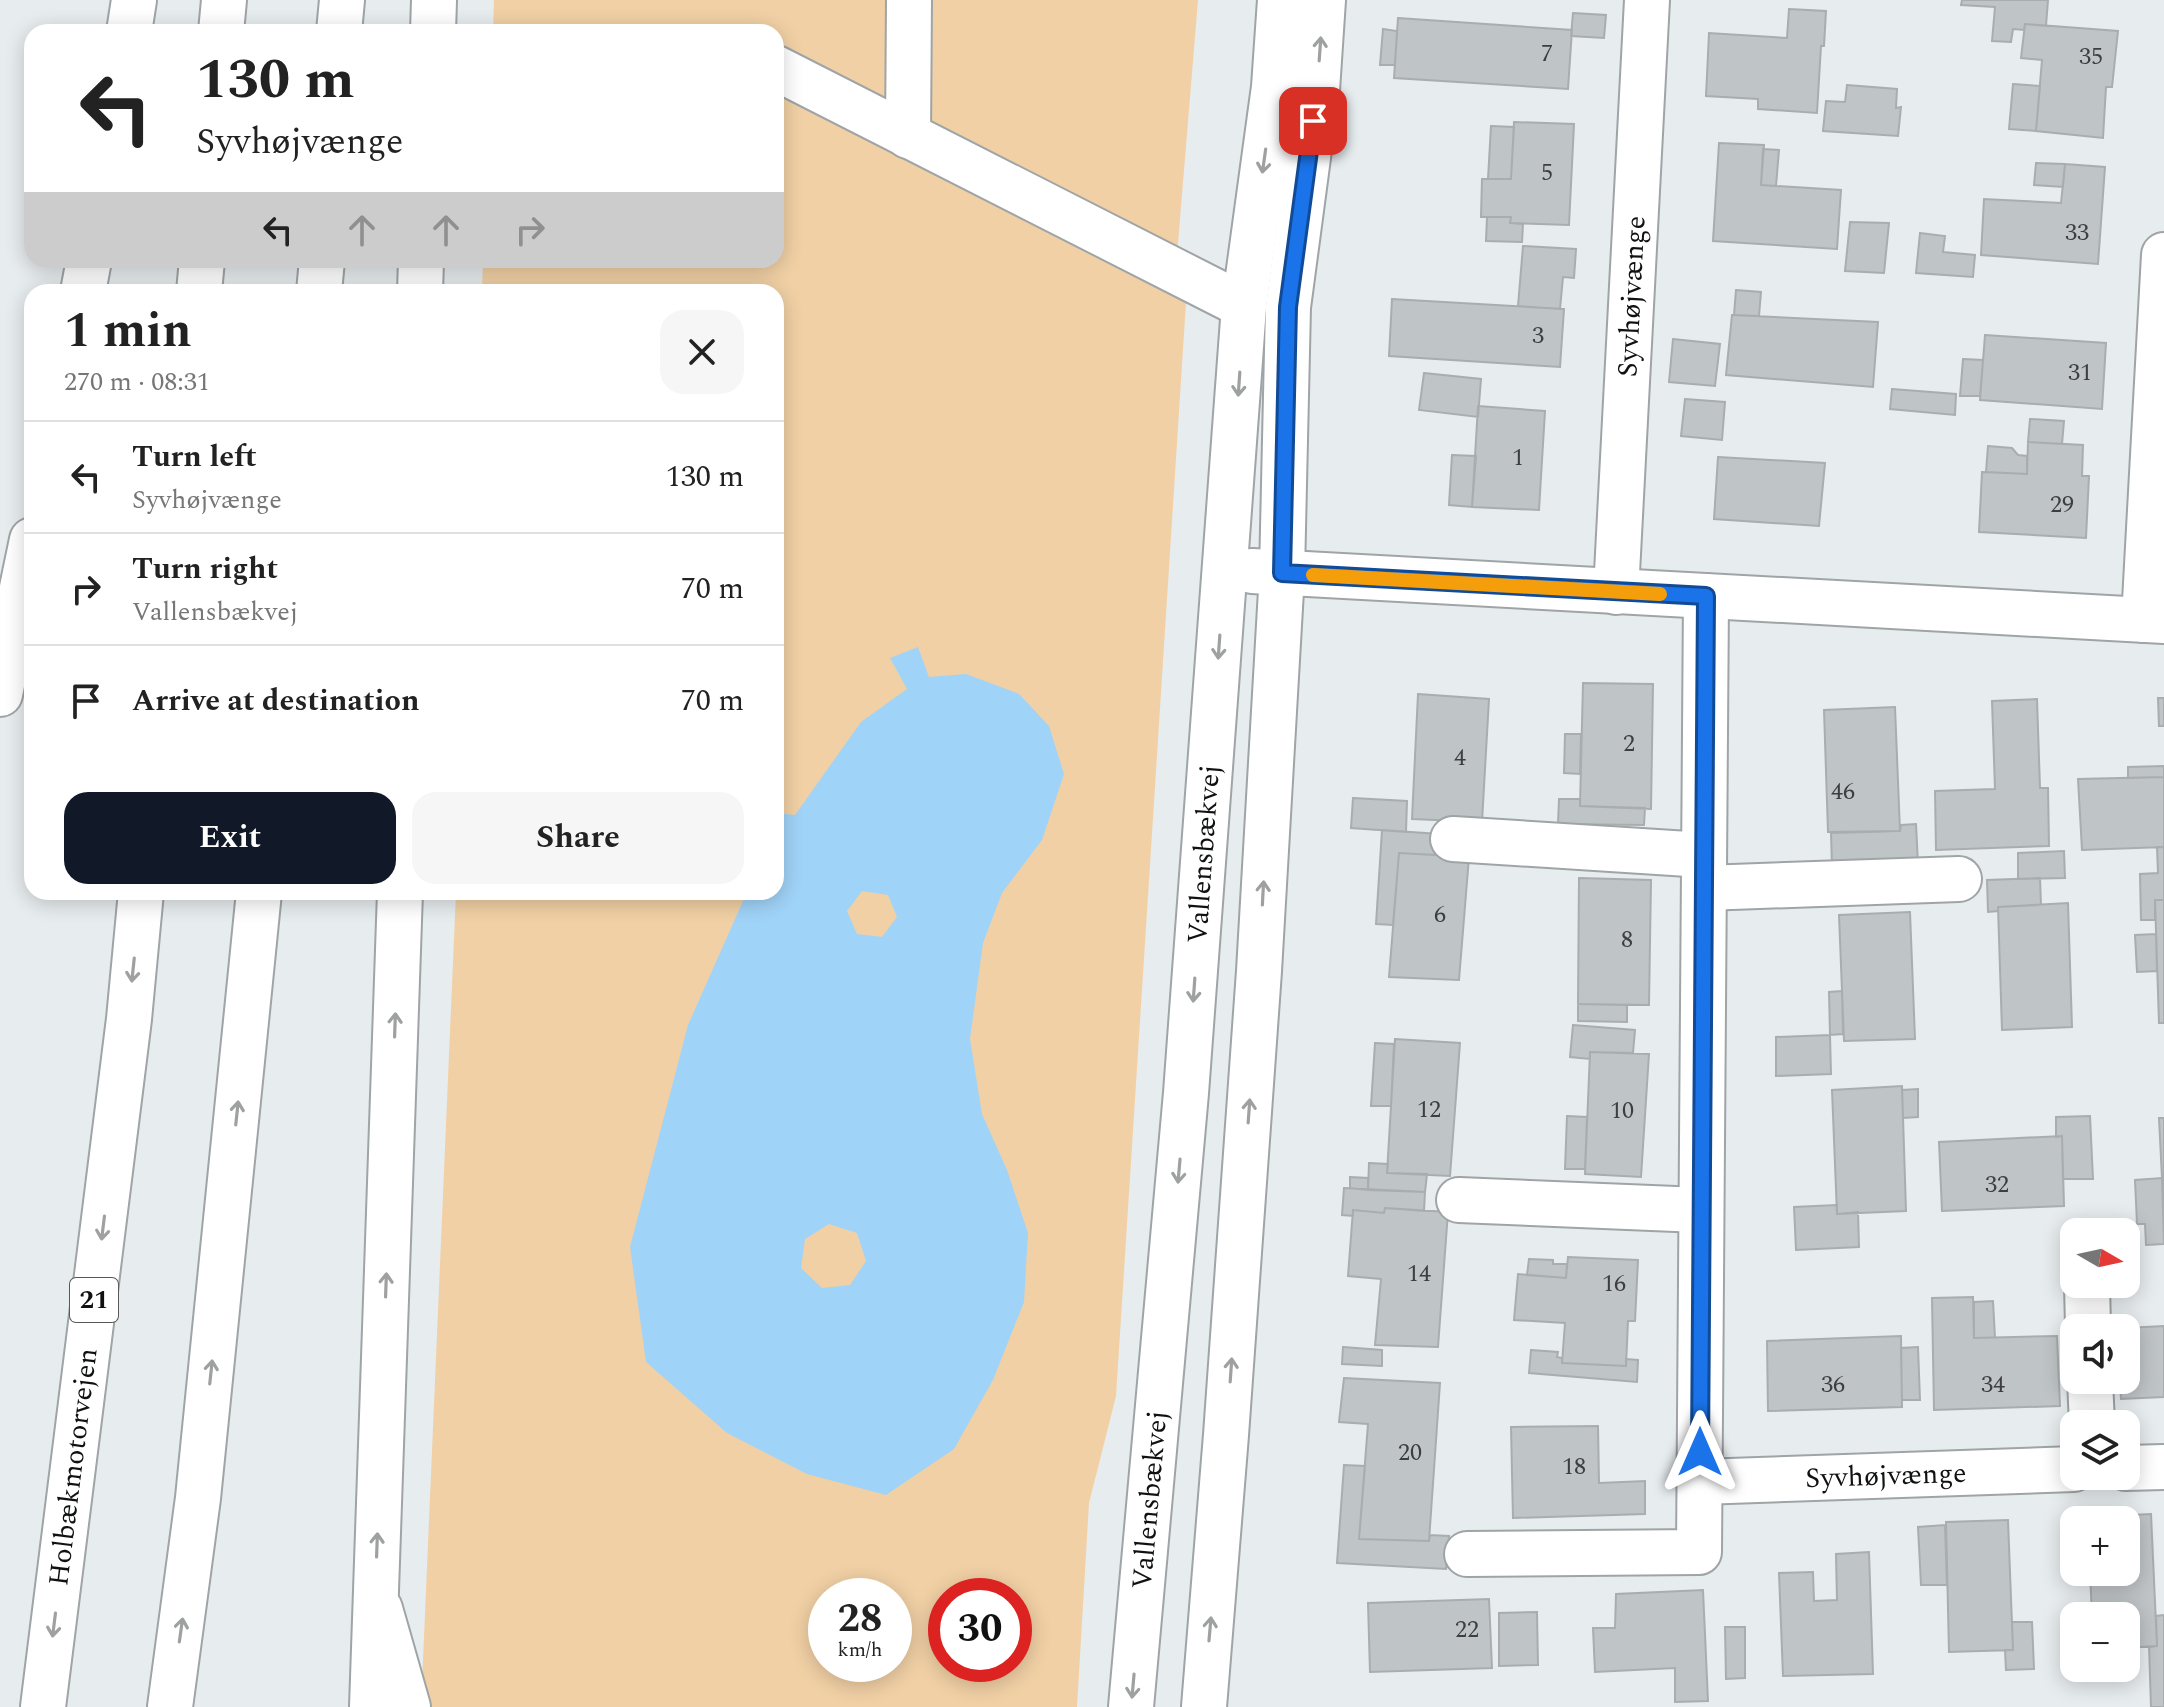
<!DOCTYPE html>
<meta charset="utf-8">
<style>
body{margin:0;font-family:Spectral,serif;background:#f6f6f6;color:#222;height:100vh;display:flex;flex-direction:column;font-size:30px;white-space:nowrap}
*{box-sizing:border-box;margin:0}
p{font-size:26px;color:#767676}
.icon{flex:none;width:44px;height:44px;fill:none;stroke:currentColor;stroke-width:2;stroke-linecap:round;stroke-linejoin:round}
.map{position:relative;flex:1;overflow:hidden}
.side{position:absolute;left:24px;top:284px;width:760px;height:616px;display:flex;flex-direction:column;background:#fff;border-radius:24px;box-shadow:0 4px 20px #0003}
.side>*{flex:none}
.hud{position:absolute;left:24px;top:24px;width:760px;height:244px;border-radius:24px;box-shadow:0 4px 20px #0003;background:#fff;color:#222;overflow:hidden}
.needle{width:52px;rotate:99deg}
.controls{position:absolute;left:2060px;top:1218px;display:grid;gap:16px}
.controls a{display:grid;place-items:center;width:80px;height:80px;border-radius:16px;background:#fff;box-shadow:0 4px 20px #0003;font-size:40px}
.speed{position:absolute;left:808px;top:1578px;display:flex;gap:16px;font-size:40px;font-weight:700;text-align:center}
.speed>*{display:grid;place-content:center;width:104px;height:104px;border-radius:50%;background:#fff;box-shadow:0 4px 20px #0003;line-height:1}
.speed small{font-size:20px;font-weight:400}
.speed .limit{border:12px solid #d22;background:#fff;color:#111}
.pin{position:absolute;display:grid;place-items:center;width:68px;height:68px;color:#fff;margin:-34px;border-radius:16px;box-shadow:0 4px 12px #0006}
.me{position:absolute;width:88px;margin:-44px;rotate:0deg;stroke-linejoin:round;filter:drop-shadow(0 0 6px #0008)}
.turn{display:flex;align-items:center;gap:28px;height:168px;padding:0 40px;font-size:36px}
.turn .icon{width:104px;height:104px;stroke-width:2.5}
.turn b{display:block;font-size:56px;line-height:68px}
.lanes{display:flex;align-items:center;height:76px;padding:0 40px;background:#0003;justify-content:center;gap:40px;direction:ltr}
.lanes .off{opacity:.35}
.round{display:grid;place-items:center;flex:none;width:84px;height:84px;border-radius:24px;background:#f6f6f6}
.head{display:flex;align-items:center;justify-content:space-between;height:136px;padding:0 40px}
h1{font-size:48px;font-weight:700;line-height:60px}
.cta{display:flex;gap:16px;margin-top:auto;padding:16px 40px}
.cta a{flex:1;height:92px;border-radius:24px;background:#111827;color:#fff;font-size:32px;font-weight:700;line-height:92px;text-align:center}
.cta a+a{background:#f6f6f6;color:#222}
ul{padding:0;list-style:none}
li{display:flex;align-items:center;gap:24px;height:112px;padding:0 40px;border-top:2px solid #e0e0e0}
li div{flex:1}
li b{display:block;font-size:30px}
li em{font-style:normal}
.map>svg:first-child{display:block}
.green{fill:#f1d0a5;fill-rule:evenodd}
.water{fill:#a0d3f8;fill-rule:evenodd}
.building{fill:#bfc4c7;stroke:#a9adb0;stroke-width:2}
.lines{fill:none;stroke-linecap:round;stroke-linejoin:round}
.minor-casing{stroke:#9fa4a7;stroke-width:48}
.highway-casing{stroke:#9fa4a7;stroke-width:48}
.minor{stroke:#fff;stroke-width:44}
.highway{stroke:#fff;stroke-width:44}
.oneway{stroke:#9fa0a0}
.route-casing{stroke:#114b97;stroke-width:20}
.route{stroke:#1a73e8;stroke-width:14}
.slow{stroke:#f59e0b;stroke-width:14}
.labels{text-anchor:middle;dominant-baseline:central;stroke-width:7;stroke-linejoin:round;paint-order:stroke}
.number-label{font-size:24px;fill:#3c3e3f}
.shield{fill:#fff;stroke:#585859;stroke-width:2}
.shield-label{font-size:26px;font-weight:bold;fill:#101112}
.street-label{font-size:28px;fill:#101112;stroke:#fff}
</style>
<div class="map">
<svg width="2164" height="1707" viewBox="0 0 2164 1707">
<rect width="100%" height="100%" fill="#e7ecef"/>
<path class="green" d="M 494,0 L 1198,0 L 1177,255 L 1163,289 L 1186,302 L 1116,1396 L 1089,1503 L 1077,1707 L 421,1707 L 456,892 L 776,892 L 776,292 L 482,292 L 483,260 L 776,260 L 776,32 L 493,32 ZM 826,1596 L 894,1596 L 894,1664 L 826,1664 ZM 946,1596 L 1014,1596 L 1014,1664 L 946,1664 Z"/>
<path class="water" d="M 918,647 L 929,677 L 966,674 L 1019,694 L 1049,726 L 1064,774 L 1042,840 L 1002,893 L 983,943 L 970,1039 L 982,1114 L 1007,1170 L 1028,1233 L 1024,1302 L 993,1380 L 954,1449 L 886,1495 L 807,1474 L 727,1433 L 646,1362 L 630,1247 L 688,1025 L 747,892 L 776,892 L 776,810 L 784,814 L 795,815 L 861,722 L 907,689 L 890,658 ZM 862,891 L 888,895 L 897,917 L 882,937 L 857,934 L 847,911 ZM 829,1224 L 857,1233 L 866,1261 L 850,1285 L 822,1288 L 801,1268 L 805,1239 Z"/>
<path class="building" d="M 1962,0 L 2048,0 L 2046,26 L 2025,24 L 2024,30 L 2013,29 L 2011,42 L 1992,41 L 1995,7 L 1961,5 Z
M 1789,9 L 1826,11 L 1824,46 L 1821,46 L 1817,113 L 1758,109 L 1758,99 L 1706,96 L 1709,33 L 1787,38 Z
M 1573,13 L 1606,15 L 1604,38 L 1571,36 Z
M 1398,18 L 1572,30 L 1568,89 L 1394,78 Z
M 2025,24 L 2118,31 L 2112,87 L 2106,87 L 2103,138 L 2036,131 L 2042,60 L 2021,58 Z
M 1383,29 L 1397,31 L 1395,65 L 1380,65 Z
M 2013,84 L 2040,86 L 2036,131 L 2009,129 Z
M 1847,85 L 1897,89 L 1896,108 L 1901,107 L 1898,136 L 1823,131 L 1826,101 L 1845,102 Z
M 1514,122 L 1574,124 L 1569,225 L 1510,223 L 1511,217 L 1481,217 L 1482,179 L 1511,179 Z
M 1491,126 L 1514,127 L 1511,179 L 1488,179 Z
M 1719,143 L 1764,145 L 1761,185 L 1841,190 L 1837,249 L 1713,241 Z
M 1763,149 L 1779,150 L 1776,186 L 1761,185 Z
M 2036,163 L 2065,164 L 2063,187 L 2034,185 Z
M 2065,164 L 2105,167 L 2098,264 L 1981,255 L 1984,199 L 2061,203 Z
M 1487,217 L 1511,217 L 1510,223 L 1523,224 L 1522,242 L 1486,241 Z
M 1850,222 L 1889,223 L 1884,273 L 1845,271 Z
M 1920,233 L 1945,236 L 1943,252 L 1975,255 L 1973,277 L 1916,273 Z
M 1523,246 L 1576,249 L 1574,278 L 1563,277 L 1560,309 L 1518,306 Z
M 1736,290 L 1761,292 L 1759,316 L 1734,315 Z
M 1392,299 L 1564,309 L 1560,367 L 1389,356 Z
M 1732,315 L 1878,322 L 1873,387 L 1726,375 Z
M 1985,335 L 2106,343 L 2102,409 L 1980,400 Z
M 1673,339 L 1720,344 L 1715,386 L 1669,382 Z
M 1963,359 L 1983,360 L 1980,396 L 1960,396 Z
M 1424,373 L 1481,379 L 1478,417 L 1419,410 Z
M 1892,389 L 1956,394 L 1955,415 L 1890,409 Z
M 1685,399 L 1725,402 L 1722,440 L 1681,436 Z
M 1478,406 L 1545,411 L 1539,510 L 1472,507 Z
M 2030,419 L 2064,421 L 2062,444 L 2028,442 Z
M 2028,442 L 2083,445 L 2082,476 L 2089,476 L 2086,538 L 1979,532 L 1982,472 L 2027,474 Z
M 1988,446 L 2012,448 L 2018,455 L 2027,456 L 2027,474 L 1986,472 Z
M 1452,455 L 1476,456 L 1472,507 L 1449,505 Z
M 1718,457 L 1825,463 L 1819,526 L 1714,519 Z
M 1583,683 L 1653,684 L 1651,809 L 1580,806 Z
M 1418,694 L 1489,699 L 1482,822 L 1412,819 Z
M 2158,698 L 2164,698 L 2164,726 L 2159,726 Z
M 2037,699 L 2040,788 L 2048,788 L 2049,846 L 1936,850 L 1935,791 L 1995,789 L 1992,701 Z
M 1895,707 L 1900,831 L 1828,832 L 1824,710 Z
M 1565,734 L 1581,734 L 1580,774 L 1564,773 Z
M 2164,766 L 2164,777 L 2128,778 L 2128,767 Z
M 2164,777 L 2164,847 L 2082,850 L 2078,779 Z
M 1353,798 L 1407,801 L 1406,832 L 1351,828 Z
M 1559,799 L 1580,799 L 1580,806 L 1645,808 L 1644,825 L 1558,824 Z
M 1916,824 L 1918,864 L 1832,866 L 1831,833 L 1900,831 L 1901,825 Z
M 1382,830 L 1439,834 L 1437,855 L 1399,853 L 1393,925 L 1376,924 Z
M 2157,847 L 2164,847 L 2164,900 L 2155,900 L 2155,920 L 2141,920 L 2140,874 L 2158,873 Z
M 2064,851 L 2065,878 L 2018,879 L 2018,853 Z
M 1399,853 L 1469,857 L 1459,980 L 1389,977 Z
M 1579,878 L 1651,880 L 1649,1005 L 1578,1004 Z
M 2040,878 L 2041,905 L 1998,907 L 1998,911 L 1988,912 L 1987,880 Z
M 2155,900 L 2164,900 L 2164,1023 L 2159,1023 Z
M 2068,903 L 2072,1027 L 2002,1030 L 1998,907 Z
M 1910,912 L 1915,1039 L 1844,1041 L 1839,915 Z
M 2156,934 L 2157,971 L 2137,972 L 2135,935 Z
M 1842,991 L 1843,1034 L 1830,1035 L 1829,992 Z
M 1578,1004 L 1627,1005 L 1627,1022 L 1578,1021 Z
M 1573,1025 L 1635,1030 L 1633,1053 L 1590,1052 L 1590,1059 L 1570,1057 Z
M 1830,1035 L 1831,1074 L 1776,1076 L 1776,1037 Z
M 1395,1039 L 1460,1043 L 1450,1176 L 1387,1173 Z
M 1375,1043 L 1394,1044 L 1391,1106 L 1371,1106 Z
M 1590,1052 L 1649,1054 L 1641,1177 L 1585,1174 Z
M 1902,1086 L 1906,1211 L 1837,1214 L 1832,1090 Z
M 1918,1089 L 1918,1117 L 1903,1118 L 1902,1090 Z
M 1567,1116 L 1587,1117 L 1585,1169 L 1565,1169 Z
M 2090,1116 L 2093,1179 L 2063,1179 L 2062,1136 L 2056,1137 L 2056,1117 Z
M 2159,1118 L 2164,1118 L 2164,1223 L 2162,1178 Z
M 2062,1136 L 2064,1206 L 1942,1211 L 1939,1142 Z
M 1369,1163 L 1388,1164 L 1387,1173 L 1427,1174 L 1425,1192 L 1368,1190 Z
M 1350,1177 L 1368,1178 L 1368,1190 L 1350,1188 Z
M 2162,1178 L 2164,1244 L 2146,1245 L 2145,1224 L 2137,1224 L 2135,1180 Z
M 1344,1188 L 1425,1192 L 1424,1211 L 1385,1208 L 1384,1213 L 1353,1210 L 1353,1216 L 1342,1215 Z
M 1837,1205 L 1837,1214 L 1858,1212 L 1859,1247 L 1796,1250 L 1794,1207 Z
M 1385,1208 L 1448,1212 L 1438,1347 L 1375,1345 L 1381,1279 L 1348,1276 L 1353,1210 L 1384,1213 Z
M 1568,1257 L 1638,1260 L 1635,1321 L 1628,1321 L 1626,1366 L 1562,1363 L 1565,1323 L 1514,1320 L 1518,1274 L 1566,1278 Z
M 1529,1259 L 1553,1260 L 1553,1264 L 1567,1264 L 1566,1278 L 1527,1275 Z
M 1973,1297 L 1974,1338 L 2057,1336 L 2060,1406 L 1934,1410 L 1932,1298 Z
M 1993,1301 L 1995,1338 L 1974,1338 L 1974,1302 Z
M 2164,1326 L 2164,1397 L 2121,1399 L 2120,1380 L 2126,1380 L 2126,1328 Z
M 1901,1336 L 1902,1407 L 1768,1411 L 1767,1341 Z
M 1343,1347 L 1382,1350 L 1382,1366 L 1342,1364 Z
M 1918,1347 L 1920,1400 L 1902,1400 L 1901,1348 Z
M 1531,1350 L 1558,1352 L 1557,1357 L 1562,1358 L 1562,1363 L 1626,1366 L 1626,1359 L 1638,1360 L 1637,1382 L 1529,1373 Z
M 1344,1378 L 1440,1383 L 1429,1541 L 1359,1539 L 1368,1424 L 1339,1422 Z
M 1598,1426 L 1599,1483 L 1645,1481 L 1645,1514 L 1513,1518 L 1511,1427 Z
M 1344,1465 L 1365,1466 L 1359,1539 L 1429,1541 L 1430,1535 L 1449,1536 L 1446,1569 L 1337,1563 Z
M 2151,1514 L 2157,1646 L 2126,1648 L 2126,1616 L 2092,1616 L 2090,1572 L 2126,1572 L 2126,1520 L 2088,1520 L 2088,1517 Z
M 2008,1520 L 2013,1650 L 1949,1652 L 1946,1522 Z
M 2067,1521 L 2074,1521 L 2074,1566 L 2068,1566 Z
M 1945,1525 L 1947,1585 L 1921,1585 L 1918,1527 Z
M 1869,1552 L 1873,1674 L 1783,1676 L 1779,1573 L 1813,1572 L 1814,1601 L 1837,1600 L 1836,1554 Z
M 1703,1590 L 1708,1701 L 1675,1702 L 1675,1668 L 1595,1672 L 1593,1628 L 1615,1628 L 1616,1594 Z
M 1489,1599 L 1492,1668 L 1370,1672 L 1368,1603 Z
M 1537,1612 L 1538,1665 L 1499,1666 L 1499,1613 Z
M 2164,1615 L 2164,1707 L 2151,1707 L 2149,1647 L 2157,1646 L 2156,1616 Z
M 2012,1622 L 2032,1622 L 2034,1669 L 2006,1670 L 2005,1650 L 2013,1650 Z
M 1725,1627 L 1745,1627 L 1745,1678 L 1726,1679 Z"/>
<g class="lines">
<defs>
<g id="minor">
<path d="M 776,68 L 1244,306"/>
<path d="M 908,136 L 909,0"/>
<path d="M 1252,571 L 2164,621"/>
<path id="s1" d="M 1616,592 L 1647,0"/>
<path d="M 2144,620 L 2164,255"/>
<path d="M 1453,839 L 1704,855"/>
<path d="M 1704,888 L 1959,879"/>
<path d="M 1459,1200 L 1700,1210"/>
<path d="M 2087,1284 L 2088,1328"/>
<path d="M 2090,1380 L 2092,1424"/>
<path d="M 2126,1468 L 2164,1467"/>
<path id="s2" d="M 1700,1482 L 2074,1469"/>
<path d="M 1467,1554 L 1699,1552 L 1706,596"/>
<path d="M 380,1609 L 408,1707"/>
<path id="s3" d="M 1131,1707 L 1186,1093 L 1244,306 L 1274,87 L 1280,0"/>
<path d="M 1204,1707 L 1226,1435 L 1259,971 L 1282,573 L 1288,307 L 1317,90 L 1323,0"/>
</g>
<g id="highway">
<path d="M 129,32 L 134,0"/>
<path d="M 221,32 L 224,0"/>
<path d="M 339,32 L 342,0"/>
<path d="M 433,32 L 434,0"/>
<path d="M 83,292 L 89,260"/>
<path d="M 199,292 L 202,260"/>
<path d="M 319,292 L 322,260"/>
<path d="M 420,292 L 421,260"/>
<path d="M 0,694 L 32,540"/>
<path id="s4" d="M 43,1707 L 129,1019 L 141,892"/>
<path d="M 170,1707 L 198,1498 L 259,892"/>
<path d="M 372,1707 L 400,892"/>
</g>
</defs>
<use href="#minor" class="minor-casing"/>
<use href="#highway" class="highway-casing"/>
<use href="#minor" class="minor"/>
<use href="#highway" class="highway"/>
</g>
<defs><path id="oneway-shaft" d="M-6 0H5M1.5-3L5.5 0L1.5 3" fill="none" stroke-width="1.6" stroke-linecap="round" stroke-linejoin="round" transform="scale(2)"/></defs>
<g class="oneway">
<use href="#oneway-shaft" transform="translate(1320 49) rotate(-86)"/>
<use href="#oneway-shaft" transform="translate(1264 161) rotate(98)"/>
<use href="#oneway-shaft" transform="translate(1239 384) rotate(94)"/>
<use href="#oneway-shaft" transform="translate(1219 647) rotate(94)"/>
<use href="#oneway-shaft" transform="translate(1263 893) rotate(-87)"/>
<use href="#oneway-shaft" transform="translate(133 970) rotate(96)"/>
<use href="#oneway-shaft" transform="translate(1194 990) rotate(94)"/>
<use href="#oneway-shaft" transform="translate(395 1025) rotate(-88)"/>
<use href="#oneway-shaft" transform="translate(1249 1111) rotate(-86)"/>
<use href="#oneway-shaft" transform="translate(237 1113) rotate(-84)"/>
<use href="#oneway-shaft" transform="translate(1179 1171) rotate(95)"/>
<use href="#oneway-shaft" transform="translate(103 1228) rotate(97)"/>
<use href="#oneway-shaft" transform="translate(386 1285) rotate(-88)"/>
<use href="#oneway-shaft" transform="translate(1231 1370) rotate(-86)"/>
<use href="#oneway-shaft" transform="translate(211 1372) rotate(-84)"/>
<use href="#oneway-shaft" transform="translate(377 1545) rotate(-88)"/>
<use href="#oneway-shaft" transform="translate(54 1625) rotate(97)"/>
<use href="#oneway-shaft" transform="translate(1210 1629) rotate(-85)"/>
<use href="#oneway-shaft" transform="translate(181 1630) rotate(-82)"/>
<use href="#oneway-shaft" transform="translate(1133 1686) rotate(95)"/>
</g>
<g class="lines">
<defs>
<path id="route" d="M 1313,121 L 1288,307 L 1282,573 L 1706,596 L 1700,1452"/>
</defs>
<use href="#route" class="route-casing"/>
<use href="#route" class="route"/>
<path class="slow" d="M 1313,575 L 1660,594"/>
</g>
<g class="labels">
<g class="number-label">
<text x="1547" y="54">7</text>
<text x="2091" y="57">35</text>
<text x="1547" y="173">5</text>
<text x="2077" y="233">33</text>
<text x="1538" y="336">3</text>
<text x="2080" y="373">31</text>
<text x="1518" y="458">1</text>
<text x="2062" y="505">29</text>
<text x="1629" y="744">2</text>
<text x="1460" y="758">4</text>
<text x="1843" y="792">46</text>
<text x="1440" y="915">6</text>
<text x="1627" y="940">8</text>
<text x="1429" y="1110">12</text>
<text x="1622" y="1111">10</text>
<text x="1997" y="1185">32</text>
<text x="1419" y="1274">14</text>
<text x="1614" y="1284">16</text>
<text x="1833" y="1385">36</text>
<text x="1993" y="1385">34</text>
<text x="1410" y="1453">20</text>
<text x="1574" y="1467">18</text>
<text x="1467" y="1630">22</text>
</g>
<rect class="shield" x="70" y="1278" width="48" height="44" rx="6"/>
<g class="shield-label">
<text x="94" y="1300">21</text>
</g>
<g class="street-label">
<text stroke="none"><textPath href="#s1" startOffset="296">Syvhøjvænge</textPath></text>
<text stroke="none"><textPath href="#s3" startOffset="856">Vallensbækvej</textPath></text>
<text stroke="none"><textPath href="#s4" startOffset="242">Holbækmotorvejen</textPath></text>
<text stroke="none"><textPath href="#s2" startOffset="186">Syvhøjvænge</textPath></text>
<text stroke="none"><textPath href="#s3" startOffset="208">Vallensbækvej</textPath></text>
</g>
</g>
</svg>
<div class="controls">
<a><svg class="needle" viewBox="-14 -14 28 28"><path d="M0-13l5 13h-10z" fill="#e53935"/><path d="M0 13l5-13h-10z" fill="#767676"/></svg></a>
<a><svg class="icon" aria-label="sound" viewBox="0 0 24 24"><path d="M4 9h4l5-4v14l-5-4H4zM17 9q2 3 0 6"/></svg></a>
<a><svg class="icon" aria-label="layers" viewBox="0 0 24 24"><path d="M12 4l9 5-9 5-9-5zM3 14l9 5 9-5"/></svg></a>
<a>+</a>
<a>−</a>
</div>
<div class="speed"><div>28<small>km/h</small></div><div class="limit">30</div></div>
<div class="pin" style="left:1313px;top:121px;background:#d93025"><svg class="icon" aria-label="arrive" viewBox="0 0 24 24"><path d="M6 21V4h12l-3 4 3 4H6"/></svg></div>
<svg class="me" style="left:1700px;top:1452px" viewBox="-20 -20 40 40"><path d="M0-17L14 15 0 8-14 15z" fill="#1a73e8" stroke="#fff" stroke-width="4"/></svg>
<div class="hud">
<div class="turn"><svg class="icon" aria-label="left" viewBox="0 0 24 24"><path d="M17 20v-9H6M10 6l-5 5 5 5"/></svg><div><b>130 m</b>Syvhøjvænge</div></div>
<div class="lanes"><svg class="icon" aria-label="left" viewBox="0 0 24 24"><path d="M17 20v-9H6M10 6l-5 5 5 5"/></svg><svg class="icon off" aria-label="ahead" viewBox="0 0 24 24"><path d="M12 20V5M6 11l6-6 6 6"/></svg><svg class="icon off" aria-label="ahead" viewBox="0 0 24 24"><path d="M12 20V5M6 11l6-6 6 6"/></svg><svg class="icon off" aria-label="right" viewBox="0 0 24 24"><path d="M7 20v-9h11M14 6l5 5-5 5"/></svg></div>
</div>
<section class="side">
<div class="head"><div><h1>1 min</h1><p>270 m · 08:31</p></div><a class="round"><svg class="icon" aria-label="close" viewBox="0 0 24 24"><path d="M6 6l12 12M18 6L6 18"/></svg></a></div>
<ul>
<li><svg class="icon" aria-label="left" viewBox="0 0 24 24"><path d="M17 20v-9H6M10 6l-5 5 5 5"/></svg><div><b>Turn left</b><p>Syvhøjvænge</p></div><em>130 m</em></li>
<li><svg class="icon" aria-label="right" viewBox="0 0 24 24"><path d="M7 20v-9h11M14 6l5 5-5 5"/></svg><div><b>Turn right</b><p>Vallensbækvej</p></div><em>70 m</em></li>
<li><svg class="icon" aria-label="arrive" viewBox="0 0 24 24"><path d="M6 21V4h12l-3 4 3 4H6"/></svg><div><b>Arrive at destination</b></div><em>70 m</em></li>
</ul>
<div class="cta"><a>Exit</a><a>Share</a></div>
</section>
</div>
